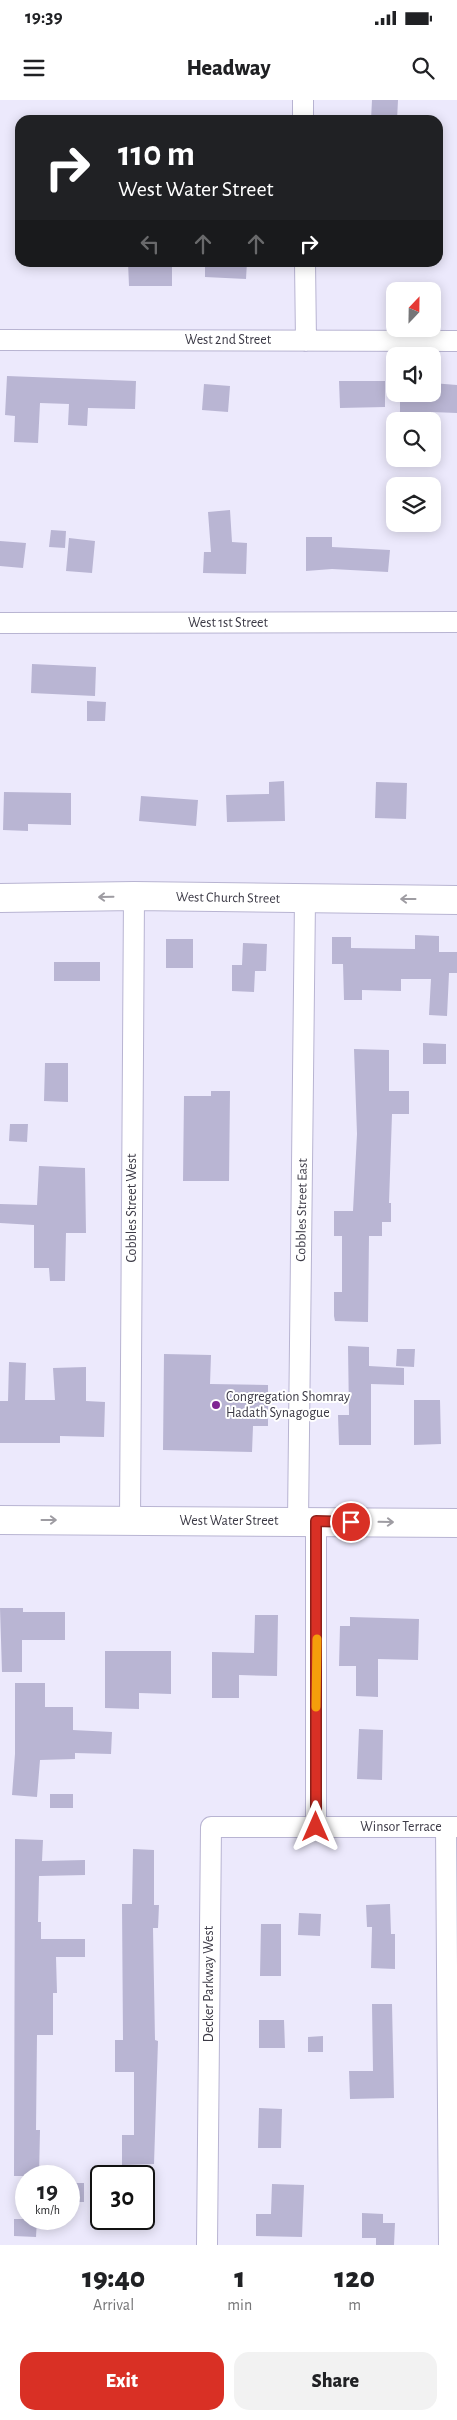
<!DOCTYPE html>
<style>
body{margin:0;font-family:"Alegreya Sans",sans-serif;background:#f2f2f2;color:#202124;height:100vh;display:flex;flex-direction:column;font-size:19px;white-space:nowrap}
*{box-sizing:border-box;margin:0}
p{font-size:16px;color:#757577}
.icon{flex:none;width:28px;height:28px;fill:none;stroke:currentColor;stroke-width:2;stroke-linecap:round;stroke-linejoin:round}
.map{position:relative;height:2145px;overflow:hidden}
.sheet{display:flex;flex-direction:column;background:#fff;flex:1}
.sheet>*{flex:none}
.guide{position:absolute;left:15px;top:15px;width:428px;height:152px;border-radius:15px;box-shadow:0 2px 12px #0003;background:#202124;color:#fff;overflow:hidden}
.needle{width:32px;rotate:22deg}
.controls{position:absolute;left:386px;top:182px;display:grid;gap:10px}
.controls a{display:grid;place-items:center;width:55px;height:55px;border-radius:10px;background:#fff;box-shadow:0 2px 12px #0003;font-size:25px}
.speed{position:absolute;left:15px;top:2065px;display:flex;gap:10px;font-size:25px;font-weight:700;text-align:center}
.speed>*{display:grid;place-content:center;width:65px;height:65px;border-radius:50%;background:#fff;box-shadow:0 2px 12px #0003;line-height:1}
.speed small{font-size:12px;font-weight:400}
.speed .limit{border:2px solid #111;border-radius:8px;background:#fff;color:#111}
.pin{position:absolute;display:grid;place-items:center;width:42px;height:42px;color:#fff;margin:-21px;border:2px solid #fff;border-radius:50%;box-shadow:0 1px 5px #0007}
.me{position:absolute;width:55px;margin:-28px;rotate:0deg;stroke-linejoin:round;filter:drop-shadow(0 0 4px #0008)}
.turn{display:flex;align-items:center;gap:18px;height:105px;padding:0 20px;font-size:22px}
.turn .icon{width:65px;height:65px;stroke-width:2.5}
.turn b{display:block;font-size:35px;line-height:42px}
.lanes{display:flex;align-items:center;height:48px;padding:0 20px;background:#0003;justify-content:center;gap:25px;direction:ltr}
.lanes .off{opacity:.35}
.eta{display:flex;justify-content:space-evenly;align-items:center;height:85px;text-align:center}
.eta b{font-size:30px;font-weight:800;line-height:35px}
.cta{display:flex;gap:10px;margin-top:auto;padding:10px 20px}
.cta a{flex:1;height:58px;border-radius:15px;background:#d93025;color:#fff;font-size:20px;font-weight:800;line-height:58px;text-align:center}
.cta a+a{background:#f2f2f2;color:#202124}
.status{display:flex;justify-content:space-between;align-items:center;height:35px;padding:0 25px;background:#fff;direction:ltr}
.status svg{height:14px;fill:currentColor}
header{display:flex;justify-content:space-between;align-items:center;height:65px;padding:0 20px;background:#fff;font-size:22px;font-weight:800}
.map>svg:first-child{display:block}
.building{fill:#b9b5d3}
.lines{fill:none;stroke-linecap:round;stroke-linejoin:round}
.street-casing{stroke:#b8b4d2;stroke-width:22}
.primary-casing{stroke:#b8b4d2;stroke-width:30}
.street{stroke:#fff;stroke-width:20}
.primary{stroke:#fff;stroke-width:28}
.oneway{stroke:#9e9ca2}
.route-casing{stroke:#8d1f18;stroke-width:12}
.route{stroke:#d93025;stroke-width:9}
.slow{stroke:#f59e0b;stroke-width:9}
.poi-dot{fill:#7f2693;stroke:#fff;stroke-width:2}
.labels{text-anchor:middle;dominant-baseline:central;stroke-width:4;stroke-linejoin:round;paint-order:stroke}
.street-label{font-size:14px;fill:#3c3a46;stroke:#fff}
.poi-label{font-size:14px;fill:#3c3a46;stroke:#fff;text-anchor:start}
</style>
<div class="status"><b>19:39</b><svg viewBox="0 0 49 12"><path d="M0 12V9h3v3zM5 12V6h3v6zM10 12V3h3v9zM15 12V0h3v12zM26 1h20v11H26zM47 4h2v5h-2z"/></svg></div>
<header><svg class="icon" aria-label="menu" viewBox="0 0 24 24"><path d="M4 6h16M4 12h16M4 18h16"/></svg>Headway<svg class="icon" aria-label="search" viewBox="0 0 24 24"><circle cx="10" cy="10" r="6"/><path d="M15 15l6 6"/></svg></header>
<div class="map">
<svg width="457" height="2145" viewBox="0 0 457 2145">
<rect width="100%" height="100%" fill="#ece9fc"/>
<path class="building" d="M 372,0 L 398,0 L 397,20 L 371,20 Z
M 128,162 L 172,162 L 172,186 L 129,186 Z
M 205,162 L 247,162 L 246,179 L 205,177 Z
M 7,276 L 136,281 L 135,309 L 88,308 L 87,326 L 68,325 L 69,304 L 40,303 L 38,343 L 14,342 L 15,316 L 5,315 Z
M 339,281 L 385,281 L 385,307 L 340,308 Z
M 432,283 L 457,285 L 457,313 L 432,312 L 432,321 L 400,321 L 400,297 L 412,298 L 412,294 L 432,294 Z
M 204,284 L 230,286 L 228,312 L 202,310 Z
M 230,410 L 232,442 L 247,443 L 246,474 L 203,473 L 204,452 L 211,452 L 208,412 Z
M 51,430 L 66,431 L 65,448 L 49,447 Z
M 306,437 L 332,437 L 332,447 L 390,450 L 388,472 L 332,469 L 306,471 Z
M 69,438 L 95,441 L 92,473 L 66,471 Z
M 0,441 L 26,443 L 23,468 L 0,466 Z
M 32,564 L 96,567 L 95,596 L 31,593 Z
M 87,601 L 106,602 L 105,621 L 87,621 Z
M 284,681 L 285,721 L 227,722 L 226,695 L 269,694 L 269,682 Z
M 376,682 L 407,683 L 406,719 L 375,718 Z
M 4,692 L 71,693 L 71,725 L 28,724 L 28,731 L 3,730 Z
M 141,696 L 198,700 L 196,726 L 139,721 Z
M 415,835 L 439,836 L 439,852 L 457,852 L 457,873 L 449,873 L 447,916 L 429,915 L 431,879 L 401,879 L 401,891 L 362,890 L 362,900 L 344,900 L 343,864 L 332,864 L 332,837 L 351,837 L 351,848 L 415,849 Z
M 166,839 L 193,839 L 193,868 L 166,868 Z
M 243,843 L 267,844 L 266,871 L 255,871 L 254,892 L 232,891 L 232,865 L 242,865 Z
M 54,862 L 100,862 L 100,881 L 54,881 Z
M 423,943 L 446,944 L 446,964 L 423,964 Z
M 354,949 L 389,950 L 389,991 L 409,991 L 409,1014 L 392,1014 L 389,1103 L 391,1103 L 391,1122 L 382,1122 L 382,1136 L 369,1136 L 368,1222 L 335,1221 L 334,1216 L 334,1192 L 342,1192 L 342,1136 L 334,1136 L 334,1111 L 353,1111 L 357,1034 Z
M 45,963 L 68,963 L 68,1002 L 44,1001 Z
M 211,991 L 230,991 L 229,1081 L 183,1081 L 184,996 L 211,996 Z
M 10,1024 L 28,1024 L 27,1042 L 9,1041 Z
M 39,1066 L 85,1068 L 86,1133 L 66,1133 L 65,1181 L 50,1181 L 49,1168 L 34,1168 L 34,1125 L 0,1123 L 0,1104 L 37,1105 Z
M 348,1246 L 369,1247 L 369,1266 L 404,1268 L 404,1285 L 371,1284 L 371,1345 L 339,1345 L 338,1315 L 349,1315 Z
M 397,1249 L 415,1249 L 414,1267 L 396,1266 Z
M 164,1254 L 211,1255 L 210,1284 L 268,1285 L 268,1326 L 253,1326 L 252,1352 L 163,1350 Z
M 9,1262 L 26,1263 L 25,1300 L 55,1300 L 53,1268 L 86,1267 L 86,1301 L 105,1302 L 104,1337 L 60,1336 L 60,1343 L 0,1343 L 0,1301 L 8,1301 Z
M 414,1300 L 440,1300 L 441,1344 L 414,1345 Z
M 0,1508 L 23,1508 L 23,1512 L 65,1512 L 65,1540 L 22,1540 L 22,1572 L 2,1572 Z
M 255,1515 L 278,1515 L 277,1576 L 239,1575 L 239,1598 L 212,1598 L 212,1552 L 254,1553 Z
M 350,1517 L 419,1519 L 418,1560 L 378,1559 L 378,1597 L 356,1596 L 356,1566 L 339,1566 L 340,1526 L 350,1526 Z
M 105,1551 L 171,1551 L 171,1594 L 139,1593 L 139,1609 L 105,1608 Z
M 15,1583 L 45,1583 L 45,1607 L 73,1607 L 73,1630 L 112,1632 L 111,1654 L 75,1653 L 75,1659 L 40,1660 L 37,1697 L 12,1695 L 15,1654 Z
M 359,1629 L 383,1630 L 382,1680 L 357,1679 Z
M 50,1694 L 73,1694 L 73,1708 L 50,1708 Z
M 15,1739 L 43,1740 L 42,1761 L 85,1760 L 85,1775 L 39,1776 L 38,1822 L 41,1822 L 41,1839 L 85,1839 L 85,1857 L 56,1857 L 57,1893 L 53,1893 L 53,1935 L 37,1935 L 36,2030 L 40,2030 L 39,2076 L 14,2076 Z
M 133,1749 L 154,1750 L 154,1805 L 159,1805 L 158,1828 L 153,1828 L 155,1940 L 158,1941 L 154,2064 L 122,2065 L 122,2035 L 134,2035 L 134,1972 L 115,1972 L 115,1940 L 123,1940 L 122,1804 L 132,1804 Z
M 390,1804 L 391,1834 L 395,1834 L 395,1869 L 371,1868 L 372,1827 L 367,1827 L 366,1805 Z
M 299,1813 L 321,1814 L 320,1836 L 298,1835 Z
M 261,1824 L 281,1824 L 281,1876 L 260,1876 Z
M 372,1904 L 392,1904 L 394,1998 L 350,1999 L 349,1971 L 373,1971 Z
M 259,1920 L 284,1920 L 285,1948 L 259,1948 Z
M 323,1936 L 323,1952 L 308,1952 L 308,1937 Z
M 259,2008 L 282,2009 L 281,2048 L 258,2048 Z
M 69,2083 L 84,2083 L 84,2102 L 69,2102 Z
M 272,2084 L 304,2085 L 302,2137 L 256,2136 L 256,2114 L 271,2114 Z
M 362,2113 L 383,2114 L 383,2123 L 395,2123 L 394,2145 L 376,2145 L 376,2138 L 362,2138 Z
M 14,2119 L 37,2119 L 36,2137 L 14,2136 Z"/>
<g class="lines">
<defs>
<path id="street" d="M 303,0 L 303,20
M 305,162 L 306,241
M 0,240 L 457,241
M 0,523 L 457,522
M 130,1420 L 134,796
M 298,1421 L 305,799
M 316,1727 L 316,1421
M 446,1727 L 449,2145
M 207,2145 L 211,1727 L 457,1727"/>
<path id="primary" d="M 0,798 L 134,796 L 457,800
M 0,1420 L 457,1423"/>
</defs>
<use href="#street" class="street-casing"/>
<use href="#primary" class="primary-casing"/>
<use href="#street" class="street"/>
<use href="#primary" class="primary"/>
</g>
<defs><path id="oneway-shaft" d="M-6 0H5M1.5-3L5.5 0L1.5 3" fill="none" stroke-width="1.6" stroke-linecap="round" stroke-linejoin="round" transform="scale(1.25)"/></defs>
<g class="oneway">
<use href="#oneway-shaft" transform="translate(106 797) rotate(179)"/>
<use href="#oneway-shaft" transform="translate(408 799) rotate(-180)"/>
<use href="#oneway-shaft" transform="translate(49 1420)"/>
<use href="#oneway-shaft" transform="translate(386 1422) rotate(1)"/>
</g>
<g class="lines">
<defs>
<path id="route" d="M 316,1727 L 316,1421 L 351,1422"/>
</defs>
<use href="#route" class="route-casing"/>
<use href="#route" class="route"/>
<path class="slow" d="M 316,1607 L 317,1539"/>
</g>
<circle class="poi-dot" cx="216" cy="1305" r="5"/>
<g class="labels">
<g class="street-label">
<text x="228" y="240">West 2nd Street</text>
<text x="228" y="523">West 1st Street</text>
<text transform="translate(228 798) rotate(1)">West Church Street</text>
<text transform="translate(132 1108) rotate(-90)">Cobbles Street West</text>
<text transform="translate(302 1110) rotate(-89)">Cobbles Street East</text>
<text x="229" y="1421">West Water Street</text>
<text x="401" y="1727">Winsor Terrace</text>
<text transform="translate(209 1884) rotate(-90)">Decker Parkway West</text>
</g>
<g class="poi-label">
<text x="226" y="1297">Congregation Shomray<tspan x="226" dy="16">Hadath Synagogue</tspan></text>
</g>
</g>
</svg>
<div class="controls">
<a><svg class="needle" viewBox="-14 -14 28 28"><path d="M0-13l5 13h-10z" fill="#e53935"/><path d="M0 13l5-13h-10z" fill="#757577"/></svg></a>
<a><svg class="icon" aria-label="sound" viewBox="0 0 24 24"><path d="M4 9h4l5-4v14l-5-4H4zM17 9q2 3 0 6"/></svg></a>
<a><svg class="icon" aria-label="search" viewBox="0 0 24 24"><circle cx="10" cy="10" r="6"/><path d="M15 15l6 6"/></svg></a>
<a><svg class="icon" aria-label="layers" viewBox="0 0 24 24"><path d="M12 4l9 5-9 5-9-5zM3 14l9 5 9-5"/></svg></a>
</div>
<div class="speed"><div>19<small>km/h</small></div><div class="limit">30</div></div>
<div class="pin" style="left:351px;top:1422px;background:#d93025"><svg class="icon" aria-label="arrive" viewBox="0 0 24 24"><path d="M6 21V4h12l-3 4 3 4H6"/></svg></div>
<svg class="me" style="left:316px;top:1727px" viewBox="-20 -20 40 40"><path d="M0-17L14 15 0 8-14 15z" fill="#d93025" stroke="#fff" stroke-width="4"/></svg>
<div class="guide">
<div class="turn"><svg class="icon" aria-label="right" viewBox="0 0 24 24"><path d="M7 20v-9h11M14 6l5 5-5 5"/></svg><div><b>110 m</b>West Water Street</div></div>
<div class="lanes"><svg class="icon off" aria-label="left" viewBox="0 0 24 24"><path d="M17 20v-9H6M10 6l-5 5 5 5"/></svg><svg class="icon off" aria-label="ahead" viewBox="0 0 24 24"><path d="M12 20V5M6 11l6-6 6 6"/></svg><svg class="icon off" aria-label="ahead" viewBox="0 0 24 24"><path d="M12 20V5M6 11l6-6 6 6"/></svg><svg class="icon" aria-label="right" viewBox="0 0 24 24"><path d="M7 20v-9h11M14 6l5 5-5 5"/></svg></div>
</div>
</div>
<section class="sheet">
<div class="eta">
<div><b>19:40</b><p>Arrival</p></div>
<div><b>1</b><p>min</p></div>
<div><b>120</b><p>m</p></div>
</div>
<div class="cta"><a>Exit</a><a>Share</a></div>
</section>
